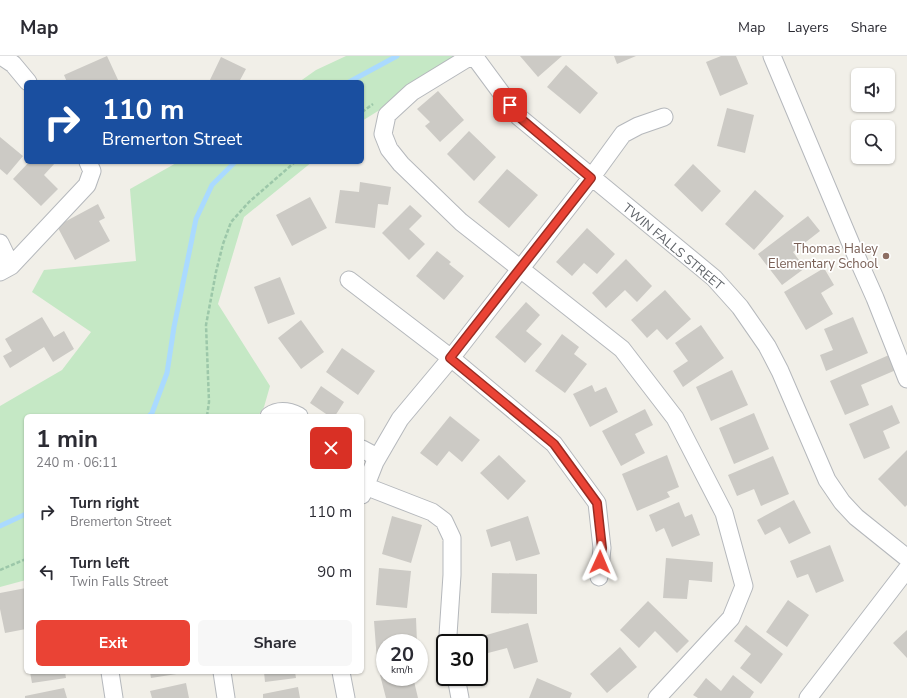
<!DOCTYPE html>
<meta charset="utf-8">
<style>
body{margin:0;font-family:"Nunito Sans",sans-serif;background:#f7f7f7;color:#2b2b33;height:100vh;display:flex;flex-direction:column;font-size:15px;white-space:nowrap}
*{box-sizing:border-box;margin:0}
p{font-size:13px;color:#7c7c81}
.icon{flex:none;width:22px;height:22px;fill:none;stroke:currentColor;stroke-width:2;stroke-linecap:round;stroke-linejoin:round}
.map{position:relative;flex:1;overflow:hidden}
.drawer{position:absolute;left:24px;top:358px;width:340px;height:260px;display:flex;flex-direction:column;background:#fff;border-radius:6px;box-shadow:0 1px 3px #0004}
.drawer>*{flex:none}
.guide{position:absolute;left:24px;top:24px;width:340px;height:84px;border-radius:6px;box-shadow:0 1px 3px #0004;background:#1a4fa0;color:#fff;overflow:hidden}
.fabs{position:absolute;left:851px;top:12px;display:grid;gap:8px}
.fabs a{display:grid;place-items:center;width:44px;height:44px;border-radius:6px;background:#fff;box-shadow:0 1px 3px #0004;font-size:20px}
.speed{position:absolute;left:376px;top:578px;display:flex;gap:8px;font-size:20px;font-weight:700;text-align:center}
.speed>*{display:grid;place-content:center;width:52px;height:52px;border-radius:50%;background:#fff;box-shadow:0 1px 3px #0004;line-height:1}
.speed small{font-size:10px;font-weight:400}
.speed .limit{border:2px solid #111;border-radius:6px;background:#fff;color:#111}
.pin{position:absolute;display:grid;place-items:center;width:34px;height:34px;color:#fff;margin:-17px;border-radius:8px;box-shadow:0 2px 6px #0006}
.me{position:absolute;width:44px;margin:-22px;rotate:1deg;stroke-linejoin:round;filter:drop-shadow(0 0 3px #0008)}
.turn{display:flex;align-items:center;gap:14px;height:84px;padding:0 12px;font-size:18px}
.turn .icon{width:52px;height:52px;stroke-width:2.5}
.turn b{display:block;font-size:28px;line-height:34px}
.round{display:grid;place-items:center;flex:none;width:42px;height:42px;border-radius:6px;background:#f7f7f7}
.summary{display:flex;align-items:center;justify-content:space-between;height:68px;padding:0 12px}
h1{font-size:24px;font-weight:700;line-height:30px}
.action{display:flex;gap:8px;margin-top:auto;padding:8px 12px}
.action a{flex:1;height:46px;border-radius:6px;background:#ea4335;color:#fff;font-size:16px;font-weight:700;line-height:46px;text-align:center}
.action a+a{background:#f7f7f7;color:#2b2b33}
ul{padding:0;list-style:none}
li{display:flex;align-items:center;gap:12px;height:60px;padding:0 12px}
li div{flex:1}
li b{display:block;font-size:15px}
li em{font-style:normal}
header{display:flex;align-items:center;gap:24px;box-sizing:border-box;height:56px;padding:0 20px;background:#fff;border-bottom:1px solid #e1e1e2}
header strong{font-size:19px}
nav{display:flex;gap:22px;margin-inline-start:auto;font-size:14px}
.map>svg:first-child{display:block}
.green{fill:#c5e8c5}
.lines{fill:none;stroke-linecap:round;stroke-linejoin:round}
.stream{stroke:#aadaff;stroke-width:5}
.building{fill:#cccac5}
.minor-casing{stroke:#b5b8bc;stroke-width:19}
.path{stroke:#9cc7a9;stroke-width:2.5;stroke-dasharray:4 2;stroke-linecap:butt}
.minor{stroke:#fff;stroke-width:17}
.route-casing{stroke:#982c22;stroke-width:10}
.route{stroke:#ea4335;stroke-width:7}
.education-dot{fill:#8d6e63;stroke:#fff;stroke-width:1.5}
.labels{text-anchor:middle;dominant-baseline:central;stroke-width:3.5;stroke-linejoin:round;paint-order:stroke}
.street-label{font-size:13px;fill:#5f6368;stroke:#fff}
.education-label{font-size:13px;fill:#785e54;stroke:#fff;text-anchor:end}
</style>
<header>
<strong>Map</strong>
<nav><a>Map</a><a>Layers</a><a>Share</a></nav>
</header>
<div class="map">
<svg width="907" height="642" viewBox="0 0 907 642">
<rect width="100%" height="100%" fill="#f1efe8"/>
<path class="green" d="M 346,0 L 466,0 L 362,65 L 362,26 L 299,26 L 316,14 Z
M 178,106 L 312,106 L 244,161 L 218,248 L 270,330 L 264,351 L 258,360 L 26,360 L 26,524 L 0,531 L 0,350 L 62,314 L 91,276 L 32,236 L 44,214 L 136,205 L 130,133 Z"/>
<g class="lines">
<path class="stream" d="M 349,26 L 397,0
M 149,360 L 152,357 L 167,317 L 174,271 L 196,163 L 212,129 L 235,106
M 0,470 L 26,458"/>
</g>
<path class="building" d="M 107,0 L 119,26 L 67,26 L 64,19 Z
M 520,0 L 562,0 L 538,21 Z
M 614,0 L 636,0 L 617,8 Z
M 721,0 L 736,0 L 748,28 L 720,40 L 706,6 Z
M 221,1 L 246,13 L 239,26 L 209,26 Z
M 566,9 L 598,37 L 580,58 L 547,31 Z
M 438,35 L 464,64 L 440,86 L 425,70 L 430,66 L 417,53 Z
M 727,52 L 754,59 L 745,97 L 717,90 Z
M 469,75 L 496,101 L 474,125 L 447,98 Z
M 0,81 L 23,100 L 7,119 L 0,113 Z
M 29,106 L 56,106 L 44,119 L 58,133 L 41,150 L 13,123 Z
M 693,108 L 721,135 L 702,156 L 674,129 Z
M 507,113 L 538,139 L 509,172 L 478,146 Z
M 360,126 L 391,131 L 388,149 L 378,148 L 375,172 L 335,167 L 340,134 L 359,136 Z
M 755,134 L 784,160 L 754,194 L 725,168 Z
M 310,141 L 327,172 L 292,190 L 276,159 Z
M 98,148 L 105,162 L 99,165 L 110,185 L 75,204 L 57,170 Z
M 410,149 L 422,160 L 409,173 L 425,188 L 409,204 L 382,177 Z
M 808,160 L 820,175 L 793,196 L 805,212 L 782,229 L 758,198 Z
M 587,172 L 615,198 L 597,218 L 584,207 L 572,220 L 556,206 Z
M 437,195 L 451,206 L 449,208 L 464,220 L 444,244 L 416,220 Z
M 626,203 L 652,230 L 637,246 L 625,234 L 606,252 L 592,237 Z
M 824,212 L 834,229 L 821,237 L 833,258 L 806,274 L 784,236 Z
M 280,221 L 295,258 L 268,268 L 254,231 Z
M 665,234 L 691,263 L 667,284 L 657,273 L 647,282 L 631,264 Z
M 526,246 L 540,259 L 526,275 L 542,288 L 525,307 L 495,281 Z
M 42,261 L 54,281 L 64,275 L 74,293 L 53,306 L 44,291 L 10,312 L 3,300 L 12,295 L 5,283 Z
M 853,261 L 868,297 L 826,315 L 820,299 L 833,294 L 824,273 Z
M 301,264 L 324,296 L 301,313 L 278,282 Z
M 701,269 L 724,302 L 683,331 L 673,315 L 688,305 L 675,287 Z
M 562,278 L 579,291 L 574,298 L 587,308 L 565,337 L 535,315 Z
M 342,292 L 375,315 L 358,339 L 326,316 Z
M 889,299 L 896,314 L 861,329 L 869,349 L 845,359 L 830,325 Z
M 732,314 L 748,349 L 711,365 L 696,331 Z
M 592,329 L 595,336 L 606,331 L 618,356 L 590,371 L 573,338 Z
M 321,330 L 344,346 L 335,360 L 329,360 L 310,347 Z
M 892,349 L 900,367 L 883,375 L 890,392 L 864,403 L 849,368 Z
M 645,353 L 653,369 L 635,378 L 645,397 L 621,410 L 602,375 Z
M 754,357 L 769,393 L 734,408 L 719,372 Z
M 450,360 L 480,384 L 462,406 L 449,395 L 437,410 L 420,397 Z
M 907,394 L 907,449 L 905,451 L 878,423 Z
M 499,399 L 526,425 L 508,444 L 480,417 Z
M 667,399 L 679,431 L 667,436 L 670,441 L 637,455 L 622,418 Z
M 773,400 L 789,438 L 761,450 L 754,433 L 737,440 L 728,419 Z
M 794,444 L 811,477 L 789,488 L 780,471 L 765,479 L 757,464 Z
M 679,446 L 685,461 L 692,458 L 700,479 L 672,491 L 664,472 L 656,476 L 649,459 Z
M 392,460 L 422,469 L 411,507 L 382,498 Z
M 528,460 L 540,498 L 516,505 L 510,485 L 491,491 L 486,474 Z
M 830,489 L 844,525 L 816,537 L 808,518 L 797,522 L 790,505 Z
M 666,502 L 713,506 L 712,526 L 689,524 L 687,543 L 663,542 Z
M 379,512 L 411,515 L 407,552 L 376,549 Z
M 492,517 L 537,518 L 537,558 L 491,557 Z
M 26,532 L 26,573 L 5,577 L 0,553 L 0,537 Z
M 788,544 L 809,559 L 787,591 L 766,576 Z
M 648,545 L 689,585 L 677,597 L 655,575 L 639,592 L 620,574 Z
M 416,562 L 417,587 L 385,587 L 385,604 L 377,605 L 374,565 Z
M 528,567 L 538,606 L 514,613 L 507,592 L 488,597 L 483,580 Z
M 746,569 L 783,598 L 761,628 L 740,612 L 751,598 L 734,585 Z
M 907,574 L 907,602 L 893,587 Z
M 620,591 L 637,611 L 607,637 L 590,618 Z
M 30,616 L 65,616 L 66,622 L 32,627 Z
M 150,616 L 183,616 L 183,617 L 151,622 Z
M 264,616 L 295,616 L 296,622 L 265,626 Z
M 385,617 L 385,621 L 413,621 L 418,642 L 386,642 L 380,619 Z
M 733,619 L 754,636 L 750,642 L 698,642 L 693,639 L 706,622 L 721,635 Z
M 537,622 L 572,637 L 570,642 L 529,642 Z
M 186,627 L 189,642 L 152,642 L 150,635 Z
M 298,631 L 300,642 L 263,642 L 263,638 Z
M 64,632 L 67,642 L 25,642 L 25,640 Z"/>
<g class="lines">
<defs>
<path id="minor" d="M 1,0 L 13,8 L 28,26
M 471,0 L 412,36 L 387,59 L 383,78 L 389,93 L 401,108 L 461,166 L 622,293 L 675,362 L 724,457 L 744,530 L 731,562 L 657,642
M 474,0 L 519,61 L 714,222 L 740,251 L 767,290 L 780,315 L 827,424 L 842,446 L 856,461 L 907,502
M 772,0 L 851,188 L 875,242 L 907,323
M 0,187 L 11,210
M 0,216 L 11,210 L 87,129 L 92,115 L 88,106
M 349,224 L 451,302 L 554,388 L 597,447 L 602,492 L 599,521
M 269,360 C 279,353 289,355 299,360
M 362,393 L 377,401
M 365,430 L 432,456 L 444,465 L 452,482 L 452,519 L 448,579 L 450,587
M 362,439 L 375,406 L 400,363 L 451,302 L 591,122 L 623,78 L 638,70 L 664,61
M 110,616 L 114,642
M 222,616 L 226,642
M 341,616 L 346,642
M 456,621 L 460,642
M 808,642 L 907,513"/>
</defs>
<use href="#minor" class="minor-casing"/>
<path class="path" d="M 362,56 L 373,48
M 207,360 L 209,346 L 206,269 L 216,216 L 223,188 L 231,166 L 249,146 L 295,106
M 0,514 L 26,503"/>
<use href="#minor" class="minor"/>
</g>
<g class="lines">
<defs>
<path id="route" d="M 510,49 L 519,61 L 591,122 L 450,302 L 554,388 L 597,447 L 602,492 L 600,506"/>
</defs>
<use href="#route" class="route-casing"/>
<use href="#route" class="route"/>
</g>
<circle class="education-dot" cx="886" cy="200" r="4"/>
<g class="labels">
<g class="street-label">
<text transform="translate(673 191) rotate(40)">TWIN FALLS STREET</text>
</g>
<g class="education-label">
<text x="878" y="193">Thomas Haley<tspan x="878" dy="15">Elementary School</tspan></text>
</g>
</g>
</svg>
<div class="fabs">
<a><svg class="icon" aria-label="sound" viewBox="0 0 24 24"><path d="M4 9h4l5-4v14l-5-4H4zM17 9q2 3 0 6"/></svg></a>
<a><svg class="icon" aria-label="search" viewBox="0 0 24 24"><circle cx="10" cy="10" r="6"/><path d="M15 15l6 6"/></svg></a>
</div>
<div class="speed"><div>20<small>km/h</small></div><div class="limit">30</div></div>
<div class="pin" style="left:510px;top:49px;background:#d93025"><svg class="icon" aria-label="arrive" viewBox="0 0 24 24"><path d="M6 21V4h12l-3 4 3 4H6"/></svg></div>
<svg class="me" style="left:600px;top:506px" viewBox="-20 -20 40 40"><path d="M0-17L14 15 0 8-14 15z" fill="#ea4335" stroke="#fff" stroke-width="4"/></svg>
<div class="guide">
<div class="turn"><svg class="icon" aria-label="right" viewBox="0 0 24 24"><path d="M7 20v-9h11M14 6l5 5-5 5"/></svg><div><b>110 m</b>Bremerton Street</div></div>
</div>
<section class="drawer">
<div class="summary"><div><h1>1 min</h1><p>240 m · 06:11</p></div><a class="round" style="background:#d93025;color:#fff"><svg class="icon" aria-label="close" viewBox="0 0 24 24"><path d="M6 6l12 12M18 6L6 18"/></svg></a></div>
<ul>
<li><svg class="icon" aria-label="right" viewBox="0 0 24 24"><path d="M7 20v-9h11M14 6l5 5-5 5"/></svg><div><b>Turn right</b><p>Bremerton Street</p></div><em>110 m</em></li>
<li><svg class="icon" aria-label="left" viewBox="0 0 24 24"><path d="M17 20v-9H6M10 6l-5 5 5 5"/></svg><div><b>Turn left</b><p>Twin Falls Street</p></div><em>90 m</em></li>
</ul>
<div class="action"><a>Exit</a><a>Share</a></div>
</section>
</div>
